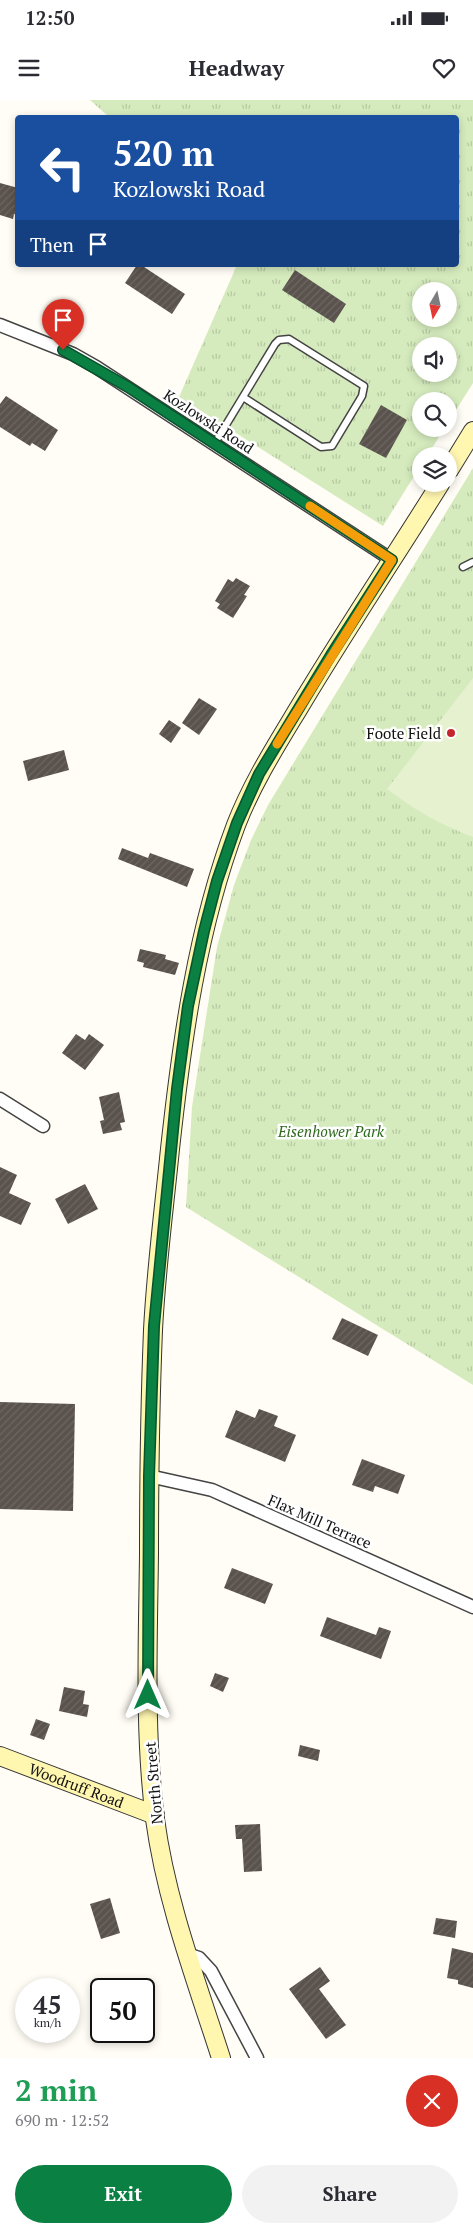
<!DOCTYPE html>
<meta charset="utf-8">
<style>
body{margin:0;font-family:"PT Serif",serif;background:#f2f2f3;color:#2b2b33;height:100vh;display:flex;flex-direction:column;font-size:19px;white-space:nowrap}
*{box-sizing:border-box;margin:0}
p{font-size:16px;color:#7c7c81}
.icon{flex:none;width:28px;height:28px;fill:none;stroke:currentColor;stroke-width:2;stroke-linecap:round;stroke-linejoin:round}
.map{position:relative;height:1958px;overflow:hidden}
.drawer{display:flex;flex-direction:column;background:#fff;flex:1}
.drawer>*{flex:none}
.guide{position:absolute;left:15px;top:15px;width:444px;height:152px;border-radius:5px;box-shadow:0 2px 8px #0003;background:#1a4fa0;color:#fff;overflow:hidden}
.needle{width:32px;rotate:189deg}
.buttons{position:absolute;left:412px;top:182px;display:grid;gap:10px}
.buttons a{display:grid;place-items:center;width:45px;height:45px;border-radius:50%;background:#fff;box-shadow:0 2px 8px #0003;font-size:25px}
.speed{position:absolute;left:15px;top:1878px;display:flex;gap:10px;font-size:25px;font-weight:700;text-align:center}
.speed>*{display:grid;place-content:center;width:65px;height:65px;border-radius:50%;background:#fff;box-shadow:0 2px 8px #0003;line-height:1}
.speed small{font-size:12px;font-weight:400}
.speed .limit{border:2px solid #111;border-radius:8px;background:#fff;color:#111}
.pin{position:absolute;display:grid;place-items:center;width:42px;height:42px;color:#fff;margin:-51px -21px;border-radius:50% 50% 50% 0;rotate:-45deg;box-shadow:0 0 5px #0007}
.pin .icon{rotate:45deg}
.me{position:absolute;width:55px;margin:-28px;rotate:0deg;stroke-linejoin:round;filter:drop-shadow(0 0 4px #0008)}
.turn{display:flex;align-items:center;gap:18px;height:105px;padding:0 15px;font-size:22px}
.turn .icon{width:65px;height:65px;stroke-width:2.5}
.turn b{display:block;font-size:35px;line-height:42px}
.then{display:flex;align-items:center;height:48px;padding:0 15px;background:#0003;gap:10px;font-size:19px}
.round{display:grid;place-items:center;flex:none;width:52px;height:52px;border-radius:26px;background:#f2f2f3}
.summary{display:flex;align-items:center;justify-content:space-between;height:85px;padding:0 15px}
h1{font-size:30px;font-weight:600;line-height:38px;color:#1e9e55}
.primary-button{display:flex;gap:10px;margin-top:auto;padding:10px 15px}
.primary-button a{flex:1;height:58px;border-radius:30px;background:#0b8043;color:#fff;font-size:20px;font-weight:600;line-height:58px;text-align:center}
.primary-button a+a{background:#f2f2f3;color:#2b2b33}
.status{display:flex;justify-content:space-between;align-items:center;height:35px;padding:0 25px;background:#fff;direction:ltr}
.status svg{height:14px;fill:currentColor}
header{display:flex;justify-content:space-between;align-items:center;height:65px;padding:0 15px;background:#fff;font-size:22px;font-weight:600}
.map>svg:first-child{display:block}
.grass{fill:url(#grass-tufts);fill-rule:evenodd}
.pitch{fill:#e6f2cf}
.building{fill:url(#building-hatch)}
.lines{fill:none;stroke-linecap:round;stroke-linejoin:round}
.lane-casing{stroke:#444;stroke-width:9}
.street-casing{stroke:#444;stroke-width:15}
.secondary-casing{stroke:#333;stroke-width:20}
.lane{stroke:#fff;stroke-width:6}
.street{stroke:#fff;stroke-width:12}
.secondary{stroke:#fff6b0;stroke-width:18}
.route-casing{stroke:#07532c;stroke-width:12}
.route{stroke:#0b8043;stroke-width:9}
.slow{stroke:#f59e0b;stroke-width:9}
.poi-dot{fill:#c4262e;stroke:#fff;stroke-width:2}
.labels{text-anchor:middle;dominant-baseline:central;stroke-width:5;stroke-linejoin:round;paint-order:stroke}
.street-label{font-size:15px;fill:#111;stroke:#fff}
.poi-label{font-size:15px;fill:#111;stroke:#fff;text-anchor:end}
.park-label{font-size:15px;font-style:italic;fill:#2f6b1f;stroke:#fff}
</style>
<div class="status"><b>12:50</b><svg viewBox="0 0 49 12"><path d="M0 12V9h3v3zM5 12V6h3v6zM10 12V3h3v9zM15 12V0h3v12zM26 1h20v11H26zM47 4h2v5h-2z"/></svg></div>
<header><svg class="icon" aria-label="menu" viewBox="0 0 24 24"><path d="M4 6h16M4 12h16M4 18h16"/></svg>Headway<svg class="icon" aria-label="heart" viewBox="0 0 24 24"><path d="M12 20l-8-8c-3-5 5-10 8-4 3-6 11-1 8 4z"/></svg></header>
<div class="map">
<svg width="473" height="1958" viewBox="0 0 473 1958">
<defs>
<pattern id="grass-tufts" width="24" height="20" patternUnits="userSpaceOnUse" patternTransform="scale(1.25)"><rect width="24" height="20" fill="#d5ebbd"/><path d="M3 7l-1-3M5 7V3M7 7l1-3M15 17l-1-3M17 17v-4M19 17l1-3" fill="none" stroke="#b6c8a1"/></pattern>
<pattern id="building-hatch" width="6" height="6" patternUnits="userSpaceOnUse" patternTransform="scale(1.25)"><rect width="6" height="6" fill="#5a524d"/><path d="M-1 1l2-2M0 6l6-6M5 7l2-2" fill="none" stroke="#6d6662"/></pattern>
</defs>
<rect width="100%" height="100%" fill="#fffdf5"/>
<path class="grass" d="M 90,0 L 473,0 L 473,283 L 449,321 L 449,301 L 421,301 L 421,329 L 444,329 L 427,356 L 421,356 L 421,365 L 383,426 L 179,297 L 237,165 L 456,165 L 456,18 L 109,17 ZM 421,191 L 449,191 L 449,219 L 421,219 ZM 421,246 L 449,246 L 449,274 L 421,274 Z
M 473,368 L 473,1285 L 186,1107 L 192,1007 L 217,847 L 234,785 L 251,740 L 268,705 Z"/>
<path class="pitch" d="M 473,578 L 473,737 C 437,723 418,712 387,689 Z"/>
<path class="building" d="M 0,83 L 18,88 L 18,115 L 14,114 L 13,119 L 0,115 Z
M 137,165 L 141,165 L 185,194 L 172,214 L 125,183 Z
M 295,170 L 346,204 L 334,223 L 282,190 Z
M 6,296 L 58,330 L 45,351 L 32,343 L 30,346 L 0,327 L 0,304 Z
M 381,305 L 407,320 L 386,358 L 359,344 Z
M 236,478 L 250,486 L 244,495 L 247,496 L 233,518 L 217,508 L 220,504 L 215,501 L 228,479 L 233,482 Z
M 199,598 L 217,609 L 199,635 L 182,623 Z
M 169,620 L 181,628 L 171,643 L 159,634 Z
M 64,650 L 69,670 L 28,681 L 23,661 Z
M 122,748 L 148,758 L 150,753 L 194,769 L 187,787 L 118,759 Z
M 140,849 L 166,855 L 165,859 L 179,863 L 175,875 L 143,867 L 144,863 L 137,861 Z
M 76,934 L 85,940 L 89,934 L 104,945 L 85,970 L 62,953 Z
M 119,992 L 125,1022 L 120,1023 L 122,1030 L 103,1034 L 100,1021 L 104,1020 L 99,997 Z
M 0,1067 L 17,1075 L 9,1093 L 31,1103 L 21,1125 L 0,1116 Z
M 85,1084 L 98,1109 L 68,1124 L 55,1099 Z
M 342,1218 L 378,1235 L 368,1256 L 332,1239 Z
M 0,1302 L 75,1304 L 73,1411 L 0,1409 Z
M 259,1309 L 278,1316 L 274,1326 L 296,1335 L 285,1362 L 225,1337 L 236,1310 L 255,1318 Z
M 362,1359 L 405,1375 L 398,1394 L 375,1386 L 373,1392 L 352,1385 Z
M 232,1468 L 273,1484 L 265,1504 L 224,1488 Z
M 327,1517 L 376,1535 L 379,1527 L 391,1531 L 381,1559 L 320,1536 Z
M 215,1573 L 229,1578 L 223,1592 L 210,1586 Z
M 64,1587 L 85,1591 L 83,1604 L 89,1605 L 87,1617 L 59,1611 Z
M 36,1619 L 50,1624 L 44,1640 L 30,1635 Z
M 300,1645 L 320,1650 L 318,1661 L 298,1656 Z
M 260,1724 L 262,1771 L 244,1772 L 242,1739 L 236,1739 L 235,1725 Z
M 110,1798 L 120,1833 L 101,1839 L 90,1804 Z
M 436,1818 L 457,1821 L 455,1838 L 433,1834 Z
M 452,1848 L 473,1853 L 473,1888 L 458,1884 L 458,1880 L 447,1878 Z
M 320,1867 L 330,1881 L 319,1889 L 346,1925 L 326,1939 L 289,1889 Z"/>
<g class="lines">
<defs>
<path id="lane" d="M 215,343 L 275,244 L 279,240 L 289,239 L 364,286 L 362,296 L 332,346 L 321,347 L 243,297
M 463,467 L 473,462"/>
<path id="street" d="M 0,225 L 73,254 L 96,267 L 392,460
M 0,999 L 43,1026
M 149,1376 L 212,1390 L 473,1507
M 187,1854 L 199,1858 L 211,1871 L 257,1958"/>
<g id="secondary">
<path d="M 449,370 L 473,331"/>
<path id="s1" d="M 0,1656 L 155,1715"/>
<path d="M 221,1958 C 196,1880 166,1801 155,1719 C 144,1632 148,1542 149,1454 C 149,1379 150,1305 153,1230 C 156,1170 164,1109 170,1049 C 182,939 197,829 236,725 C 253,681 279,641 303,601 C 347,528 395,456 440,384"/>
</g>
</defs>
<use href="#lane" class="lane-casing"/>
<use href="#street" class="street-casing"/>
<use href="#secondary" class="secondary-casing"/>
<use href="#lane" class="lane"/>
<use href="#street" class="street"/>
<use href="#secondary" class="secondary"/>
</g>
<g class="lines">
<defs>
<path id="route" d="M 63,250 L 128,287 L 392,460 L 331,555 L 259,674 L 237,723 L 217,781 L 204,831 L 188,906 L 177,989 L 154,1226 L 149,1376 L 148,1595"/>
</defs>
<use href="#route" class="route-casing"/>
<use href="#route" class="route"/>
<path class="slow" d="M 277,644 L 392,460 L 310,406"/>
</g>
<circle class="poi-dot" cx="451" cy="633" r="5"/>
<g class="labels">
<g class="street-label">
<text transform="translate(209 321) rotate(33)">Kozlowski Road</text>
<text transform="translate(320 1421) rotate(24)">Flax Mill Terrace</text>
<text transform="translate(153 1683) rotate(-95)">North Street</text>
<text stroke="none"><textPath href="#s1" startOffset="82">Woodruff Road</textPath></text>
</g>
<g class="poi-label">
<text x="441" y="633">Foote Field</text>
</g>
<g class="park-label">
<text x="331" y="1031">Eisenhower Park</text>
</g>
</g>
</svg>
<div class="buttons">
<a><svg class="needle" viewBox="-14 -14 28 28"><path d="M0-13l5 13h-10z" fill="#e53935"/><path d="M0 13l5-13h-10z" fill="#7c7c81"/></svg></a>
<a><svg class="icon" aria-label="sound" viewBox="0 0 24 24"><path d="M4 9h4l5-4v14l-5-4H4zM17 9q2 3 0 6"/></svg></a>
<a><svg class="icon" aria-label="search" viewBox="0 0 24 24"><circle cx="10" cy="10" r="6"/><path d="M15 15l6 6"/></svg></a>
<a><svg class="icon" aria-label="layers" viewBox="0 0 24 24"><path d="M12 4l9 5-9 5-9-5zM3 14l9 5 9-5"/></svg></a>
</div>
<div class="speed"><div>45<small>km/h</small></div><div class="limit">50</div></div>
<div class="pin" style="left:63px;top:250px;background:#d93025"><svg class="icon" aria-label="arrive" viewBox="0 0 24 24"><path d="M6 21V4h12l-3 4 3 4H6"/></svg></div>
<svg class="me" style="left:148px;top:1595px" viewBox="-20 -20 40 40"><path d="M0-17L14 15 0 8-14 15z" fill="#0b8043" stroke="#fff" stroke-width="4"/></svg>
<div class="guide">
<div class="turn"><svg class="icon" aria-label="left" viewBox="0 0 24 24"><path d="M17 20v-9H6M10 6l-5 5 5 5"/></svg><div><b>520 m</b>Kozlowski Road</div></div>
<div class="then">Then<svg class="icon" aria-label="arrive" viewBox="0 0 24 24"><path d="M6 21V4h12l-3 4 3 4H6"/></svg></div>
</div>
</div>
<section class="drawer">
<div class="summary"><div><h1>2 min</h1><p>690 m · 12:52</p></div><a class="round" style="background:#d93025;color:#fff"><svg class="icon" aria-label="close" viewBox="0 0 24 24"><path d="M6 6l12 12M18 6L6 18"/></svg></a></div>
<div class="primary-button"><a>Exit</a><a>Share</a></div>
</section>
